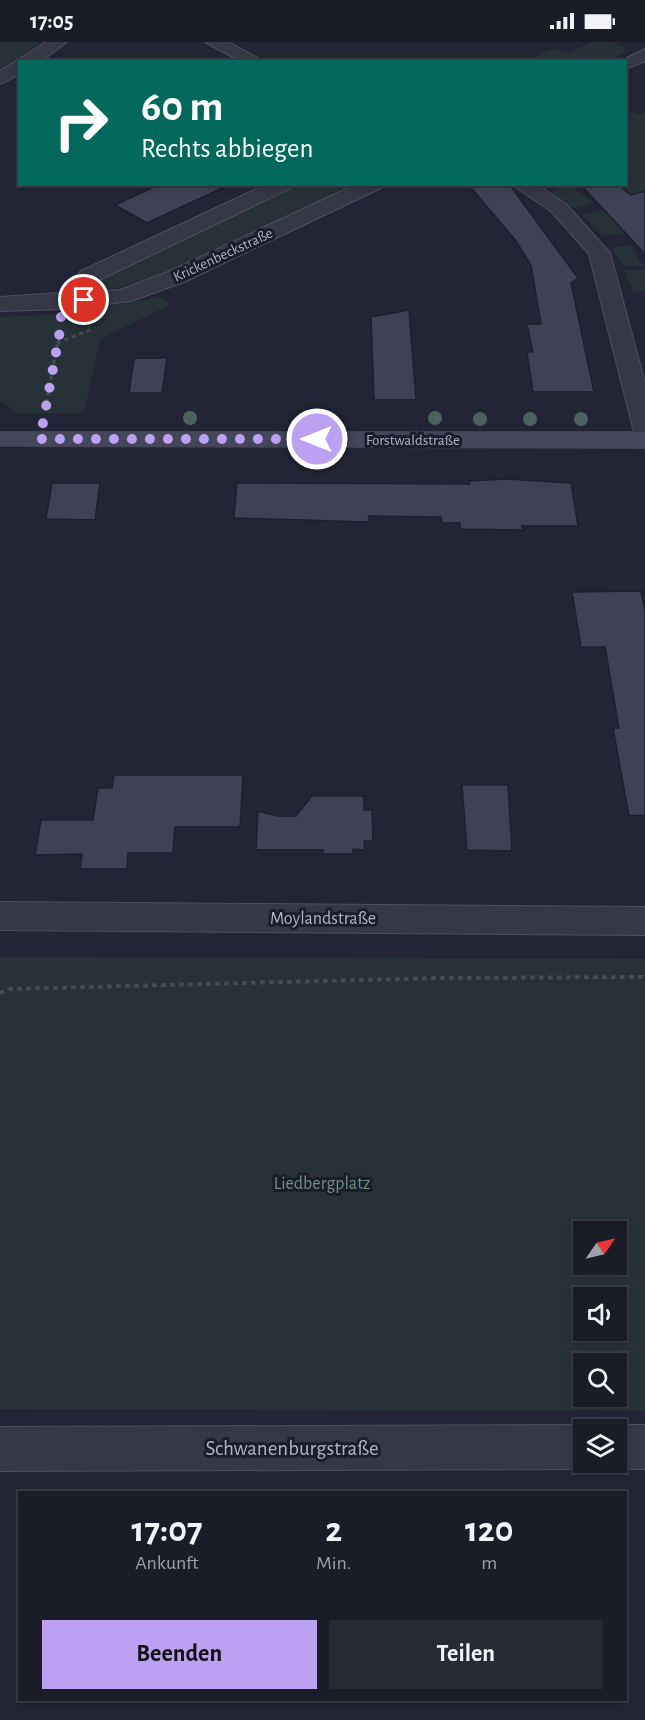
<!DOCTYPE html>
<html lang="de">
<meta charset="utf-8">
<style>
body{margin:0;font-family:"Alegreya Sans",sans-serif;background:#272934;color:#f1f3f6;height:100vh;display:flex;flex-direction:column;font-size:22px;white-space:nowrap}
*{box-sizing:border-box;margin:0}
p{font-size:20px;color:#9fa1a8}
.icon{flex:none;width:33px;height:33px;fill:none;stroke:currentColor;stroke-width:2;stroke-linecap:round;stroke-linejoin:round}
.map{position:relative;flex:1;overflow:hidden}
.drawer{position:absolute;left:18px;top:1449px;width:609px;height:210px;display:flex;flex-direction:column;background:#1a1c28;border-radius:0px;box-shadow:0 3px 9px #0003,0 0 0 2px #383a45}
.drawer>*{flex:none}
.hud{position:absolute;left:18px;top:18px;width:609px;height:126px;border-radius:0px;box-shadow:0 3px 9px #0003,0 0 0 2px #383a45;background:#00695c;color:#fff;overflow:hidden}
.needle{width:39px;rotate:56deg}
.buttons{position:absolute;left:573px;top:1179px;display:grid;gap:12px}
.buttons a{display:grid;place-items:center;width:54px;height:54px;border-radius:0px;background:#1a1c28;box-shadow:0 3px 9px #0003,0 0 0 2px #383a45;font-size:30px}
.pin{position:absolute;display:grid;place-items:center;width:51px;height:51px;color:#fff;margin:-26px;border:3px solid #fff;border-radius:50%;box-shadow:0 2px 6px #0007}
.me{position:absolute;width:66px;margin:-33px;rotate:270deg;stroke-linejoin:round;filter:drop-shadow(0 0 4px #0008)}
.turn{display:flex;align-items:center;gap:21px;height:126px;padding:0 24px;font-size:27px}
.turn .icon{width:78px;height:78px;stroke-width:2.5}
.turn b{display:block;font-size:42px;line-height:51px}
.eta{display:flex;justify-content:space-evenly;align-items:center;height:102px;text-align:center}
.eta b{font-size:36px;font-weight:700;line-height:42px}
.cta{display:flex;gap:12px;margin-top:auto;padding:12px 24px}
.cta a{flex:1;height:69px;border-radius:0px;background:#bca0f2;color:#111;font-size:24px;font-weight:700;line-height:69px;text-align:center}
.cta a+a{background:#272934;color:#f1f3f6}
.status{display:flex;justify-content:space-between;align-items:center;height:42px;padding:0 30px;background:#1a1c28;direction:ltr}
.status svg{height:16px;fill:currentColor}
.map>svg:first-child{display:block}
.green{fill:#263238;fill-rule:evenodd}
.building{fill:#3f4256;stroke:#1e1f2e;stroke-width:1.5}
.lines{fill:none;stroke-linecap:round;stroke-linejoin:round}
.street-casing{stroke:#4e505f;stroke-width:2}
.secondary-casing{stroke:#3f4150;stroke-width:2}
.path-far1{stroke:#424d55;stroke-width:3;stroke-dasharray:4 4;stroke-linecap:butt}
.path{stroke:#424d55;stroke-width:4;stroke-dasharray:4.5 4.5;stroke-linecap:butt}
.street{fill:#363847;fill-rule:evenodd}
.secondary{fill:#45465a;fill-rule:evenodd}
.tree{fill:#4b615e}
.route{stroke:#bca0f2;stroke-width:10;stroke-dasharray:0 18}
.labels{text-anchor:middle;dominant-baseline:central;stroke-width:6;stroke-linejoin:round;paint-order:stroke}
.far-street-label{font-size:15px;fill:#b1b3c3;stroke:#1c1d2c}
.street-label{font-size:18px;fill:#b1b3c3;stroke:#1c1d2c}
.park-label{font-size:18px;fill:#6b927f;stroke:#1c1d2c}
.near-street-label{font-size:21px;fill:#b1b3c3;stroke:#1c1d2c}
</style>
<div class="status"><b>17:05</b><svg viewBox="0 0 49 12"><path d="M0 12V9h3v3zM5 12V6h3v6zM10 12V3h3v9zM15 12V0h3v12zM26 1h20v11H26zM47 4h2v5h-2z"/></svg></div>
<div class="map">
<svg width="645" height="1678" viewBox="0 0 645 1678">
<rect width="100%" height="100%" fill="#232536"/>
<path class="green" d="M 0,0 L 41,0 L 0,27 Z
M 592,0 L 611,0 L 624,5 L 623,11 L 609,19 L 525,19 L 554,6 L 568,11 Z
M 633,70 L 640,73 L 645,71 L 645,170 L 610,173 L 625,191 L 602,194 L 583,173 L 644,157 L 636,151 L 631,153 L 617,143 L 626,142 L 626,74 Z
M 300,143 L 352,143 L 163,232 L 98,251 L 87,250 L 86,246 L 91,241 Z
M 568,143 L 589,143 L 575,147 L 594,161 L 574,166 L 551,150 Z
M 631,203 L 643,224 L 623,224 L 612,206 Z
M 645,227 L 645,249 L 633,250 L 625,228 Z
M 160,255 L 172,262 L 100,297 L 84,371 L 15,371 L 4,360 L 0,360 L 0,275 L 60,272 Z
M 0,915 L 645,917 L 645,1369 L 0,1367 ZM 584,1190 L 616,1190 L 616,1222 L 584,1222 ZM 584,1256 L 616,1256 L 616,1288 L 584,1288 ZM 584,1322 L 616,1322 L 616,1354 L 584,1354 Z"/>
<path class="building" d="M 160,142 L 231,142 L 147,181 L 115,163 Z
M 468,142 L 509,142 L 578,236 L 571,241 L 594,350 L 533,350 L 527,310 L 533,310 L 527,282 L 541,282 L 531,223 L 516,199 Z
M 580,142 L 617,142 L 631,153 L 645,149 L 645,212 Z
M 409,268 L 416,358 L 374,358 L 371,275 Z
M 134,316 L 167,316 L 162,351 L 129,351 Z
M 507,437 L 571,441 L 578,484 L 522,484 L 523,488 L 460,487 L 460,481 L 442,481 L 441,475 L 369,474 L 368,480 L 234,476 L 237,441 L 470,442 L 469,439 Z
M 52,441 L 100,441 L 95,478 L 46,477 Z
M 641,549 L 645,569 L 645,773 L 629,774 L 613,686 L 619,686 L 605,605 L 581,605 L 572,550 Z
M 114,733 L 243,733 L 240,785 L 175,785 L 173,811 L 128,811 L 127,827 L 80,827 L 82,812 L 35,813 L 41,778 L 93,778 L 98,746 L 112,746 Z
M 462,743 L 508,743 L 512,809 L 467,808 Z
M 312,754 L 364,754 L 364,768 L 372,768 L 373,799 L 364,799 L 365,808 L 353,807 L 353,812 L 323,812 L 323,808 L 256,808 L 258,769 L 277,774 L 296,774 Z"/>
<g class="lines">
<defs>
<path id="street" d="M 46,0 L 67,0 L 40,20 L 20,20 L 20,32 L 0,42 L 0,29 Z
M 205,0 L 228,0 L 265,20 L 242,20 Z
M 645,7 L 645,19 L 626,27 L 626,20 L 619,20 Z
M 267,142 L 294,142 L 291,146 L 97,239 L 86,250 L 120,248 L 168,230 L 357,142 L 384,142 L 381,146 L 184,240 L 131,259 L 64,267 L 0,269 L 0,255 L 60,251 L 81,229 Z
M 511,142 L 536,142 L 566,162 L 610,211 L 645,341 L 645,393 L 636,391 L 633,386 L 589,212 L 552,170 Z
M 0,860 L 645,865 L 645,893 L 0,888 Z
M 584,1383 L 594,1388 L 584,1388 L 584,1420 L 599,1420 L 584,1427 L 0,1429 L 0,1385 Z
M 616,1383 L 645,1383 L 645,1427 L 616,1427 L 601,1420 L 616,1420 L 616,1388 L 606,1388 Z"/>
<path id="secondary" d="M 0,390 L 645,390 L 645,406 L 0,404 Z"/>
</defs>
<use href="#street" class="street-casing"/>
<use href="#secondary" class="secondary-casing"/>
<path class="path-far1" d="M 57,301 L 92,287
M 45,369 L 60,288"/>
<path class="path" d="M 0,951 L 10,947 L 440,936 L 645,935"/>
<use href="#street" class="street"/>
<use href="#secondary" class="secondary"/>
</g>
<g class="tree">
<circle cx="190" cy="376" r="7"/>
<circle cx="435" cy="376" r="7"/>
<circle cx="480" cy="377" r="7"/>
<circle cx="530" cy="377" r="7"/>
<circle cx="581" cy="377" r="7"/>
</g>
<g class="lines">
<path class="route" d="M 84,258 L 64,260 L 60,272 L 62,278 L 40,397 L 317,397"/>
</g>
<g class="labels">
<g class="far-street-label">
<text transform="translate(223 213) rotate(-25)">Krickenbeckstraße</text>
<text x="413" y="398">Forstwaldstraße</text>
</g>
<g class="street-label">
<text x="323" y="877">Moylandstraße</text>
</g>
<g class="park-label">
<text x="322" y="1142">Liedbergplatz</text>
</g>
<g class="near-street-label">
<text x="292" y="1406">Schwanenburgstraße</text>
</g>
</g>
</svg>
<div class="buttons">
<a><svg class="needle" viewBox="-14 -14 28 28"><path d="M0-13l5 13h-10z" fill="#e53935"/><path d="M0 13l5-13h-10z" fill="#9fa1a8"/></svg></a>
<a><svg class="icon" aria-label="sound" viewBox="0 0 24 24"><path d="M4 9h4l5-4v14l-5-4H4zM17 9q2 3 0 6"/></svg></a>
<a><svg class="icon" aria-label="search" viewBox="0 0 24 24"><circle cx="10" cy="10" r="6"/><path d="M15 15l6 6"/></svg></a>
<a><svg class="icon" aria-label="layers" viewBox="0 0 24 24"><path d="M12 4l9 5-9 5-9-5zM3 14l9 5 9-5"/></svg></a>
</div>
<div class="pin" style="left:84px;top:258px;background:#d93025"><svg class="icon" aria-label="arrive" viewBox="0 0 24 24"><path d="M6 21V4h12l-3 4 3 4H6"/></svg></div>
<svg class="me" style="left:317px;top:397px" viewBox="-20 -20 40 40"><circle r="17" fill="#bca0f2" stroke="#fff" stroke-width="3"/><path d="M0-11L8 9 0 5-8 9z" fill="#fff"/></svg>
<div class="hud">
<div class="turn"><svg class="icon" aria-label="right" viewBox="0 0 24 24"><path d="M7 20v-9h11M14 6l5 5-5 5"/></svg><div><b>60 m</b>Rechts abbiegen</div></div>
</div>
<section class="drawer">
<div class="eta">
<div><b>17:07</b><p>Ankunft</p></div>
<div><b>2</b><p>Min.</p></div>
<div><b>120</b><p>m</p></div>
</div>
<div class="cta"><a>Beenden</a><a>Teilen</a></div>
</section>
</div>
